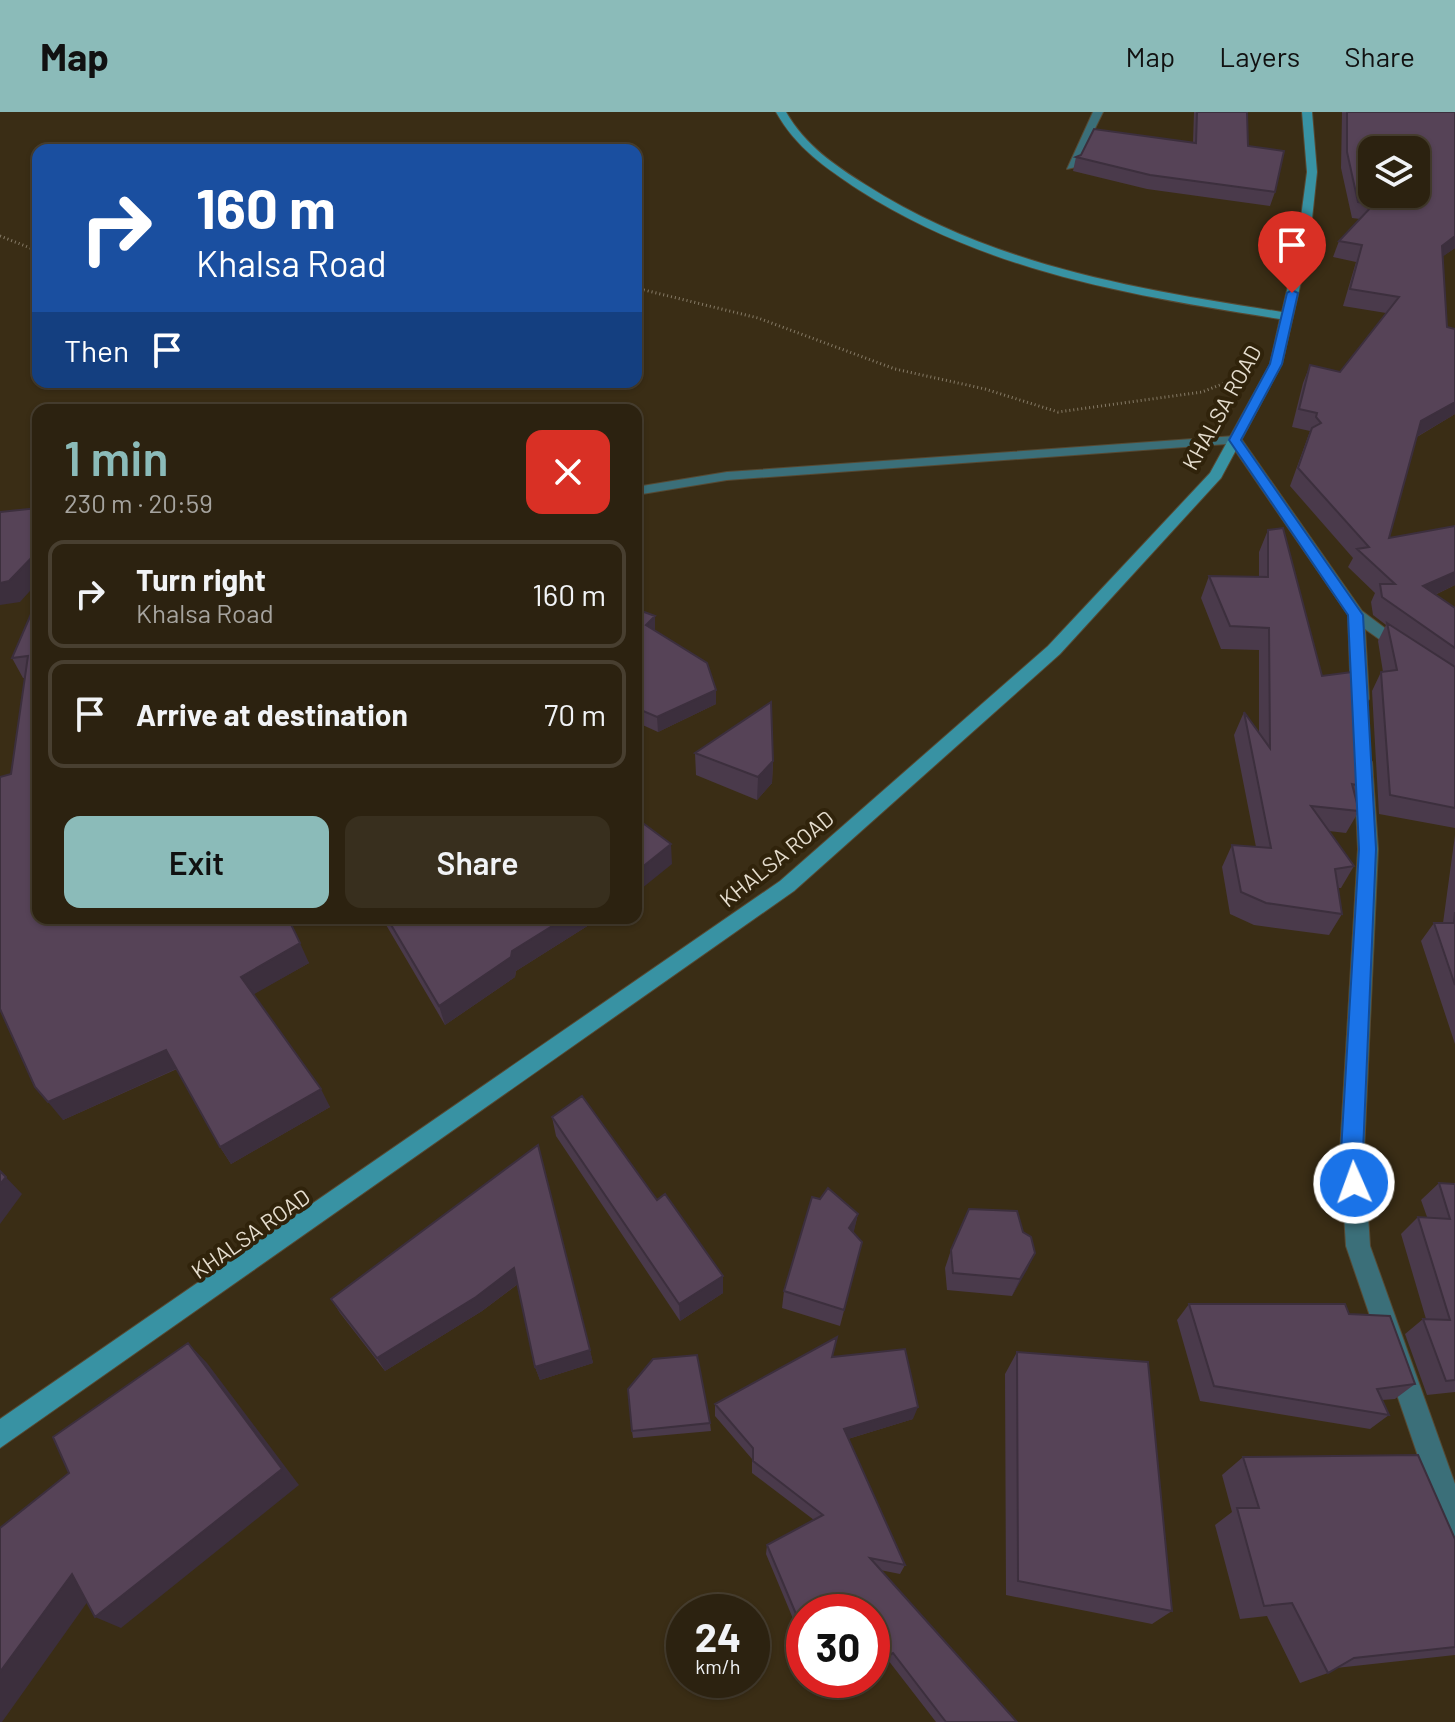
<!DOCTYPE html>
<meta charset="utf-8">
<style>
body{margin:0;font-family:Barlow,sans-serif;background:#382f1e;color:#f1f3f6;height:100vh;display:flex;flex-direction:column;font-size:30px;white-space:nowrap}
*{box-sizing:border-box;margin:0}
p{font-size:26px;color:#a6a49f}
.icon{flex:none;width:44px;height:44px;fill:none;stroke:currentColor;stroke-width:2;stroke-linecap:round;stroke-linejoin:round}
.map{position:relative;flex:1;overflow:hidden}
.side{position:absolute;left:32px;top:292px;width:610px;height:520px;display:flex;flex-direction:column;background:#2c2210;border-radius:16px;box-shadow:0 2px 6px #0004,0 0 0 2px #483f30}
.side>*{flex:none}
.top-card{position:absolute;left:32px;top:32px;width:610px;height:244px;border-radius:16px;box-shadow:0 2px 6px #0004,0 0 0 2px #483f30;background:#1a4fa0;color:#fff;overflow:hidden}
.controls{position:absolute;left:1358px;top:24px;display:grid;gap:16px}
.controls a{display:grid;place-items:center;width:72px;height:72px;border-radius:16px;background:#2c2210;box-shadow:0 2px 6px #0004,0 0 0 2px #483f30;font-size:40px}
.speed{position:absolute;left:666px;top:1482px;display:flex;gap:16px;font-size:40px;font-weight:700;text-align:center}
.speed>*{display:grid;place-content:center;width:104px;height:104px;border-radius:50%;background:#2c2210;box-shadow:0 2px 6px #0004,0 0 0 2px #483f30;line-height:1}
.speed small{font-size:20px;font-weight:400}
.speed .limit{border:12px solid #d22;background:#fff;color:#111}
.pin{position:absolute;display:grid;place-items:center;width:68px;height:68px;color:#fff;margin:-82px -34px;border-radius:50% 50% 50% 0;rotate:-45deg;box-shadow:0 0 8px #0007}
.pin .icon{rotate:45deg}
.me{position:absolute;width:88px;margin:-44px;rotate:358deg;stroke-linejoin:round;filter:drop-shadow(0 0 6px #0008)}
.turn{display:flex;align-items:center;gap:28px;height:168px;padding:0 32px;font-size:36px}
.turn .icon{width:104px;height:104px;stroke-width:2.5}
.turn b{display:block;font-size:56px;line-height:68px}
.then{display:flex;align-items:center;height:76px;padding:0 32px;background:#0003;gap:16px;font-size:30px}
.round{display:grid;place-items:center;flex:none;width:84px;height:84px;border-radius:16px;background:#382f1e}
.overview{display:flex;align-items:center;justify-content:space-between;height:136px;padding:0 32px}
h1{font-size:48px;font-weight:600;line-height:60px;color:#8bbbb9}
.button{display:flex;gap:16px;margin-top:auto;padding:16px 32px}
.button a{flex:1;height:92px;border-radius:16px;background:#8bbbb9;color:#111;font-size:32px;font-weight:600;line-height:92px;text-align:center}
.button a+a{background:#382f1e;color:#f1f3f6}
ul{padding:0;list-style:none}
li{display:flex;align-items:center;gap:24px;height:108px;margin:0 16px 12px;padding:0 16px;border:4px solid #483f30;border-radius:16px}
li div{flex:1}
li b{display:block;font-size:30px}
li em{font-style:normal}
header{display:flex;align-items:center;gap:48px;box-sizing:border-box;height:112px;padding:0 40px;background:#8bbbb9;color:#111}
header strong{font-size:38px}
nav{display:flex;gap:44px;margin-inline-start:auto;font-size:28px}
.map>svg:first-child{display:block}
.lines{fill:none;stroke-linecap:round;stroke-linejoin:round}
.lane-casing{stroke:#564933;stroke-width:2}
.street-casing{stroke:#564933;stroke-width:2}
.secondary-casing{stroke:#564933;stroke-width:2}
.path{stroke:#857a66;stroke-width:3;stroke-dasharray:1 3;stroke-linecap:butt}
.lane{fill:#3b6f79;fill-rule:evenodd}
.street{fill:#3b6f79;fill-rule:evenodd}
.secondary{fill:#3892a3;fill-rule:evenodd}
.wall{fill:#4a3a4b}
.shaded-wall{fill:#3c2f3d}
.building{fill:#564357;stroke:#3c2f3d;stroke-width:2;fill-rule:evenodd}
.route{fill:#1a73e8;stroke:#114b97;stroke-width:2}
.labels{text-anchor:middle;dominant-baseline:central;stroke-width:8;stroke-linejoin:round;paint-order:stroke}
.street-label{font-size:22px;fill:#e6decf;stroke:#30230b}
</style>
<header>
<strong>Map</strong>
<nav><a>Map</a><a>Layers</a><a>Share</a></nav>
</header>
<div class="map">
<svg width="1455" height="1610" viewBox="0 0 1455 1610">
<rect width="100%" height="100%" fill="#3a2d15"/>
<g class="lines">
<defs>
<path id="lane" d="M 1235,324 L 1242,328 L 1240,331 L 727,368 L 636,383 L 636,375 L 727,360 Z"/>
<path id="street" d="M 1093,0 L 1103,0 L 1076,55 L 1067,57 Z
M 1230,325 L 1240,325 L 1362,499 L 1410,535 L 1408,539 L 1396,539 L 1365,517 L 1369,587 L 1366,591 L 1354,591 L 1351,587 L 1348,503 L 1228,328 Z
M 1363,644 L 1372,650 L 1378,737 L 1364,1040 L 1370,1134 L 1455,1372 L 1455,1425 L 1445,1421 L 1441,1411 L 1346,1134 L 1340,1040 L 1358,737 L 1354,650 Z"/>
<path id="secondary" d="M 776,0 L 786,0 C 805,33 834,53 866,73 C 993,154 1136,177 1282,200 L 1297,135 L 1307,60 L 1302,0 L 1312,0 L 1317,60 L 1309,135 L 1282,252 L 1221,366 L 1060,542 L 794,779 L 0,1336 L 0,1307 L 780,769 L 1048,534 L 1210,361 L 1270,252 L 1280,207 C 1133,184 987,160 859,78 C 826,56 796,36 776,0 Z"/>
</defs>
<use href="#lane" class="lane-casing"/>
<use href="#street" class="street-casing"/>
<use href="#secondary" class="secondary-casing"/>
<path class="path" d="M 0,124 L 38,139
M 636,176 L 758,206 L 895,257 L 985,277 L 1058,300 L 1202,280 L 1230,269"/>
<use href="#lane" class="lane"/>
<use href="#street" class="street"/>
<use href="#secondary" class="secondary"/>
</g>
<path class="wall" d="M 1194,0 L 1247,0 L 1248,34 L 1275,80 L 1270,94 L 1147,77 L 1073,59 L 1076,45 L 1193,30 Z
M 1342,0 L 1455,0 L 1455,136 L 1443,144 L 1447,215 L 1455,217 L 1455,302 L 1417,325 L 1389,426 L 1455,414 L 1455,473 L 1435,483 L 1455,496 L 1455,716 L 1379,702 L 1372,579 L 1381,560 L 1383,560 L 1378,529 L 1386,513 L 1373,503 L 1371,490 L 1375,481 L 1348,455 L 1353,446 L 1290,374 L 1310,319 L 1292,315 L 1303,271 L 1310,253 L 1340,260 L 1386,201 L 1343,194 L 1356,150 L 1333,145 L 1339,129 L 1360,107 L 1352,106 L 1341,56 Z
M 1268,418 L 1322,564 L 1366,675 L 1357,690 L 1359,699 L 1346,721 L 1329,719 L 1354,754 L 1341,776 L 1338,776 L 1342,802 L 1329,823 L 1254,813 L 1230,802 L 1222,755 L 1232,733 L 1256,735 L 1234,623 L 1244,600 L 1259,622 L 1259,538 L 1221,537 L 1201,486 L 1209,464 L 1259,465 L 1259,440 Z
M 38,486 L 309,851 L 253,882 L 330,995 L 231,1052 L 220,1035 L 177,957 L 63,1008 L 11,662 L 25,566 L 23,566 L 12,546 Z
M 636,497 L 655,504 L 655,518 L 716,578 L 716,592 L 658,620 L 636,610 Z
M 695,641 L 773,649 L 772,671 L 757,688 L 696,663 Z
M 1455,723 L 1455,932 L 1421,829 L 1434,811 L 1443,811 Z
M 382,806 L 600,806 L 516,859 L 515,865 L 445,913 Z
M 552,1005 L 657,1088 L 723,1181 L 680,1209 L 556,1024 Z
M 538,1033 L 593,1251 L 540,1268 L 535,1255 L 518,1172 L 482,1199 L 385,1259 L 340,1201 L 331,1187 Z
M 1439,1071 L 1455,1072 L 1455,1280 L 1427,1283 L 1405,1222 L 1423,1207 L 1426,1207 L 1401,1122 L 1418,1105 L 1427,1105 L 1421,1088 Z
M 858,1102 L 853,1121 L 862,1130 L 840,1214 L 782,1196 L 784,1179 Z
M 1023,1120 L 1035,1141 L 1012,1184 L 947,1178 L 945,1156 L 951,1138 Z
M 1189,1192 L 1349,1202 L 1415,1272 L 1395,1287 L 1382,1288 L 1389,1303 L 1370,1317 L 1200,1289 L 1177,1208 Z
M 1017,1240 L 1172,1499 L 1152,1512 L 1006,1483 L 1005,1262 Z
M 833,1245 L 913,1307 L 848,1327 L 905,1453 L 900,1462 L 880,1458 L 1017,1610 L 936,1610 L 888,1548 L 804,1500 L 804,1533 L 766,1442 L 767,1433 L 814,1408 L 752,1361 L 752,1347 L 715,1304 L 715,1292 Z
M 710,1311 L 711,1319 L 633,1326 L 632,1319 Z
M 1243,1345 L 1455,1427 L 1455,1543 L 1336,1556 L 1328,1561 L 1300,1571 L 1267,1504 L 1240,1507 L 1215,1413 L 1232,1400 L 1222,1363 Z
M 819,1568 L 847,1568 L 823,1579 Z"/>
<path class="shaded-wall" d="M 1455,124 L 1455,136 L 1435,150 L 1442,134 Z
M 1455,290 L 1455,302 L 1413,327 L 1421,309 Z
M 38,439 L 38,470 L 20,490 L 0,493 L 0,471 Z
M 1455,460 L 1455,473 L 1413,493 L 1423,474 Z
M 655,504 L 655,518 L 646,513 Z
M 716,578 L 716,592 L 658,620 L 657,605 Z
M 773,649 L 772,671 L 757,688 L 758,665 Z
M 671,732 L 672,752 L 636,781 L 636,760 Z
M 565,806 L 600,806 L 516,859 L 515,865 L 445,913 L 439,894 L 512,839 Z
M 300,831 L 309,851 L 251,884 L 241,865 Z
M 166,938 L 178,956 L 63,1008 L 48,990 Z
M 321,977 L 330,995 L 231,1052 L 220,1035 Z
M 0,1059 L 22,1082 L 0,1112 Z
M 858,1102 L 854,1119 L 846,1133 L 849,1116 Z
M 1035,1141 L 1027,1158 L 1012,1184 L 1020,1167 Z
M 514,1156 L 519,1171 L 482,1199 L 385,1259 L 377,1246 Z
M 723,1164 L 723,1181 L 680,1209 L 679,1192 Z
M 188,1231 L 207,1251 L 299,1373 L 121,1516 L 95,1505 Z
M 590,1238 L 593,1251 L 540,1268 L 535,1255 Z
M 918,1295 L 913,1307 L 841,1329 L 844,1317 Z
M 72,1462 L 98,1475 L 2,1610 L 0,1610 L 0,1560 Z
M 893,1541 L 888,1548 L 872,1556 L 872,1551 Z
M 837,1568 L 847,1568 L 823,1579 L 826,1573 Z"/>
<path class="building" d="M 1197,0 L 1247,0 L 1248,34 L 1284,39 L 1275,80 L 1150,63 L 1076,45 L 1081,43 L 1094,17 L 1196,31 Z
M 1347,0 L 1455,0 L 1455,124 L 1442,134 L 1447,215 L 1455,217 L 1455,290 L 1421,309 L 1389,426 L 1455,414 L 1455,460 L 1423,474 L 1455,496 L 1455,536 L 1382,485 L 1380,472 L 1395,472 L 1357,437 L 1369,435 L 1298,356 L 1312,316 L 1321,311 L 1316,305 L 1317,301 L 1299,297 L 1310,253 L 1340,260 L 1399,185 L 1350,177 L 1362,133 L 1339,129 L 1374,92 L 1358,90 L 1347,40 ZM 1372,38 L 1416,38 L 1416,82 L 1372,82 Z
M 38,396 L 38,439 L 9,469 L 0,471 L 0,400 Z
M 1283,416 L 1322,564 L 1360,559 L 1366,675 L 1352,672 L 1359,699 L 1311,694 L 1354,754 L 1335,757 L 1342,802 L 1266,791 L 1241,780 L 1232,733 L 1271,736 L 1244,600 L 1270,636 L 1269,516 L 1230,514 L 1209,464 L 1268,465 L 1268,418 Z
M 38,486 L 38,806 L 288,806 L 300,831 L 241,865 L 321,977 L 220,1035 L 166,938 L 48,990 L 35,975 L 0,897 L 0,665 L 11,662 L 28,544 L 12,546 Z
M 636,497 L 655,504 L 646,513 L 707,551 L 716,578 L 657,605 L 636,596 Z
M 1387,511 L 1455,555 L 1455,696 L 1390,683 L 1381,560 L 1397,558 Z
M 771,590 L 773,649 L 758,665 L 695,641 Z
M 636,706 L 671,732 L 636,760 Z
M 1455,800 L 1455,873 L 1434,811 L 1454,811 Z
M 387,806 L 565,806 L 512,839 L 511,845 L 439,894 Z
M 582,984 L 657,1088 L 665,1082 L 723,1164 L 679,1192 L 552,1005 Z
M 538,1033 L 590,1238 L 535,1255 L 514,1156 L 476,1185 L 377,1246 L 331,1187 Z
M 0,1059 L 6,1065 L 0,1072 Z
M 1439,1071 L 1455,1072 L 1455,1268 L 1446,1269 L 1423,1207 L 1450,1208 L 1418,1105 L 1450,1107 Z
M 828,1076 L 858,1102 L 849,1116 L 862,1130 L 844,1198 L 784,1179 L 812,1085 L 820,1087 Z
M 969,1097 L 1017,1099 L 1023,1120 L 1031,1125 L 1035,1141 L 1020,1167 L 953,1161 L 951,1138 Z
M 1189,1192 L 1345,1192 L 1349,1202 L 1390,1204 L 1415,1272 L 1377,1277 L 1389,1303 L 1214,1274 Z
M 837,1225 L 832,1245 L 905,1237 L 918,1295 L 844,1317 L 905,1453 L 870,1446 L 1017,1610 L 946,1610 L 893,1541 L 872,1551 L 872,1500 L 804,1500 L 804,1521 L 767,1433 L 823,1403 L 753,1349 L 753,1336 L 715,1292 Z
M 188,1231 L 282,1357 L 95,1505 L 72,1462 L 0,1560 L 0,1416 L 69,1361 L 53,1325 Z
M 1017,1240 L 1148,1250 L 1172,1499 L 1018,1469 Z
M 697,1243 L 710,1311 L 632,1319 L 628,1277 L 653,1247 Z
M 1418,1343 L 1455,1427 L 1455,1535 L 1354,1546 L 1328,1561 L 1292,1491 L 1264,1494 L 1237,1396 L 1259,1396 L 1243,1345 Z
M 824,1568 L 837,1568 L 826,1573 Z"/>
<path class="route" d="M 1292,178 L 1298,181 L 1282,252 L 1241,328 L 1363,503 L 1376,737 L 1363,1040 L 1365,1071 L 1361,1078 L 1354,1081 L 1346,1078 L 1341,1040 L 1359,737 L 1348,503 L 1229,328 L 1270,252 L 1287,181 Z"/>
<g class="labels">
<g class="street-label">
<text transform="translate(1221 295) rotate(-61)">KHALSA ROAD</text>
<text transform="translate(776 746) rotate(-39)">KHALSA ROAD</text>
<text transform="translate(250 1121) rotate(-35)">KHALSA ROAD</text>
</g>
</g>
</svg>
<div class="controls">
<a><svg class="icon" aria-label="layers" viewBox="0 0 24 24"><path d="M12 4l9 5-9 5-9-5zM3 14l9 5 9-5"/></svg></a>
</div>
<div class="speed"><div>24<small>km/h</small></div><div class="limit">30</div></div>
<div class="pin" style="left:1292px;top:181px;background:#d93025"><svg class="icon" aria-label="arrive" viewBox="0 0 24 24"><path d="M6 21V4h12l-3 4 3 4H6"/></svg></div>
<svg class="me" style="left:1354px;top:1071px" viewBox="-20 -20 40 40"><circle r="17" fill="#1a73e8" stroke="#fff" stroke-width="3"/><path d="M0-11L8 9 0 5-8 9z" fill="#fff"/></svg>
<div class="top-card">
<div class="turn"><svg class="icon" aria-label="right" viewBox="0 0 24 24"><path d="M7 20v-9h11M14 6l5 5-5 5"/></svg><div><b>160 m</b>Khalsa Road</div></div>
<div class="then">Then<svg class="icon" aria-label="arrive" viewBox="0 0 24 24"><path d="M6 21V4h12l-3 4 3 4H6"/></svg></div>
</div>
<section class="side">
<div class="overview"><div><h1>1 min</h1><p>230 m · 20:59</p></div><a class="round" style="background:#d93025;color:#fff"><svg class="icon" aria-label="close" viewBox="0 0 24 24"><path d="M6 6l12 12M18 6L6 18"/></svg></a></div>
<ul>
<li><svg class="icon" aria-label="right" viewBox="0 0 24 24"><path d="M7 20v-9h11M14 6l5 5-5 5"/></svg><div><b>Turn right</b><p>Khalsa Road</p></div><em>160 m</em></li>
<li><svg class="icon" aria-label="arrive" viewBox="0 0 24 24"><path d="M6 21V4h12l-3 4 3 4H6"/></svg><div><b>Arrive at destination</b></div><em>70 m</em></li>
</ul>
<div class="button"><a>Exit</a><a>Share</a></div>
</section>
</div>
